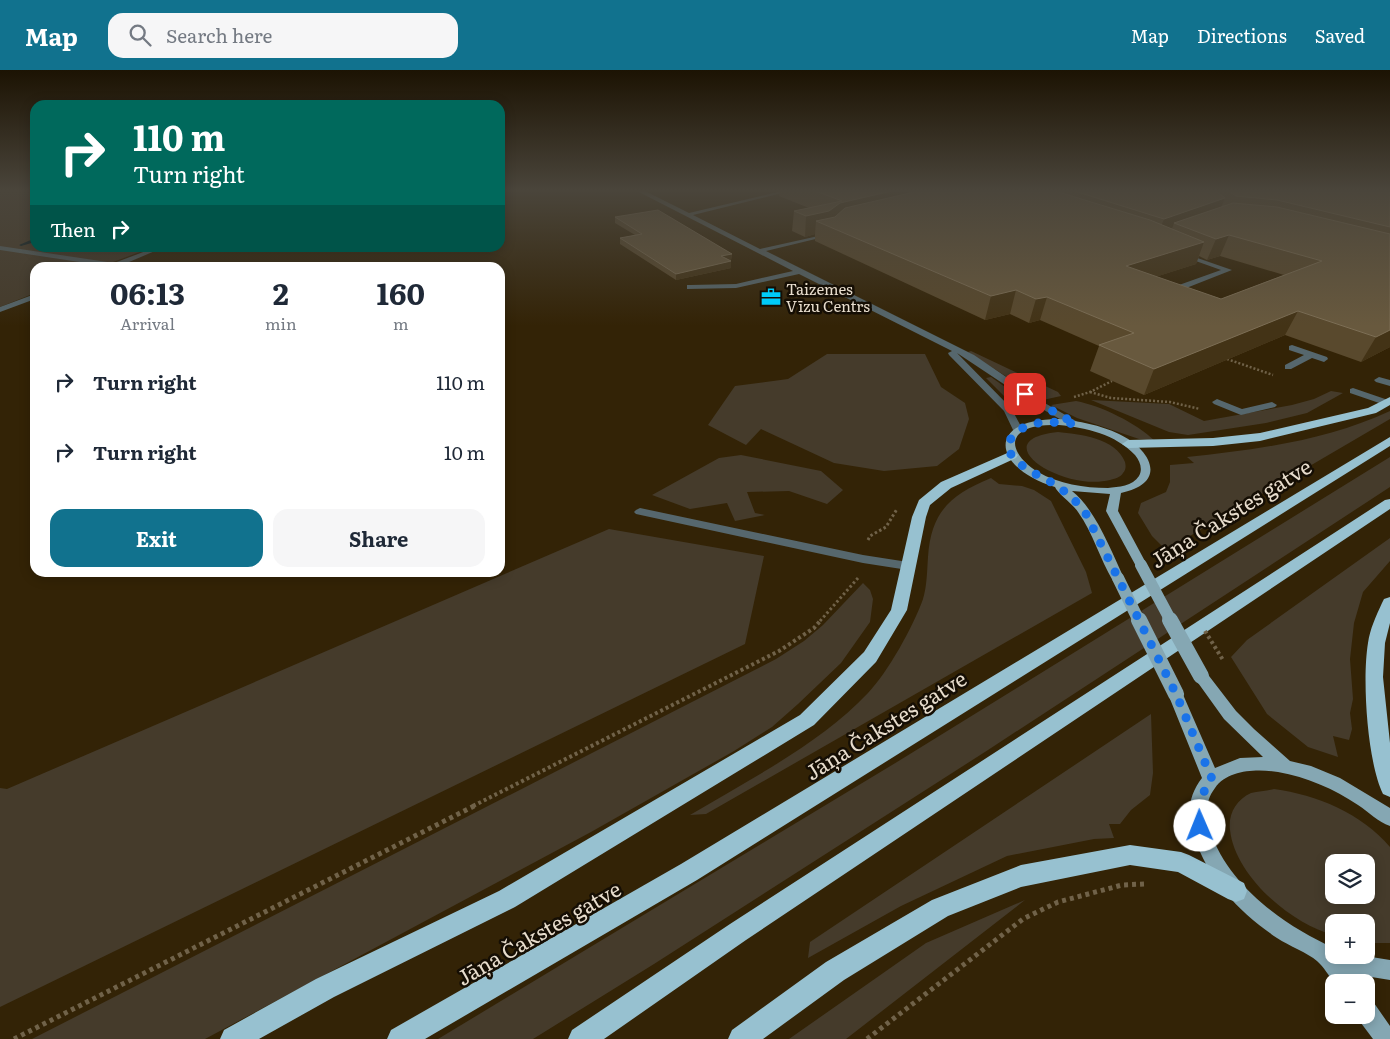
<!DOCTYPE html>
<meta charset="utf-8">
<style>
body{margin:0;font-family:Literata,serif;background:#f6f6f7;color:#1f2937;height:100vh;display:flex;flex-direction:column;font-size:19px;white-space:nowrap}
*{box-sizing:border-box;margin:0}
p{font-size:16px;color:#747a83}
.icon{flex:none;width:28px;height:28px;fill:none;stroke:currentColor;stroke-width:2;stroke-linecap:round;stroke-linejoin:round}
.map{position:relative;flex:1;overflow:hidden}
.details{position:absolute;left:30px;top:192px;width:475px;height:315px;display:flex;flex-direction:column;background:#fff;border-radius:15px;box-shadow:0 2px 12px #0003}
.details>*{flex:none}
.banner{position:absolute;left:30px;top:30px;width:475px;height:152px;border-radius:15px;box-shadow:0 2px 12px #0003;background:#00695c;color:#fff;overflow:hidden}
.tools{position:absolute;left:1325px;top:784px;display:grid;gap:10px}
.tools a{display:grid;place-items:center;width:50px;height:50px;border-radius:10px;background:#fff;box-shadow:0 2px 12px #0003;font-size:25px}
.pin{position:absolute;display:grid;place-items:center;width:42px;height:42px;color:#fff;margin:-21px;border-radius:10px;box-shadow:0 2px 8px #0006}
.me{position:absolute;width:55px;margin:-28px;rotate:359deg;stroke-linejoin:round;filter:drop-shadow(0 0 4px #0008)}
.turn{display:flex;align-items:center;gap:18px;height:105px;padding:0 20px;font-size:22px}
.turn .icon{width:65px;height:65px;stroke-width:2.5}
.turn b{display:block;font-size:35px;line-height:42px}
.then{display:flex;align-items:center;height:48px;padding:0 20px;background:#0003;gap:10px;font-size:19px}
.eta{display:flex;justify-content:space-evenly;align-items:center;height:85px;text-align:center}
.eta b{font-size:30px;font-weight:700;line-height:35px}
.cta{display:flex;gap:10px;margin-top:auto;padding:10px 20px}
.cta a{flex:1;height:58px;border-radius:15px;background:#11728e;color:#fff;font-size:20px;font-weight:700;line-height:58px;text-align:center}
.cta a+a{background:#f6f6f7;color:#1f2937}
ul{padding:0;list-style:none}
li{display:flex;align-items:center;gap:15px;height:70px;padding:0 20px}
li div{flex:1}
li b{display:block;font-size:19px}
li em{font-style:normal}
header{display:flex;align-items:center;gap:30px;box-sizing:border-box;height:70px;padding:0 25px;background:#11728e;color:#fff}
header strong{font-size:24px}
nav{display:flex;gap:28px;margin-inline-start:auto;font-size:18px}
.search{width:350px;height:45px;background:#f6f6f7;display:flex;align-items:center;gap:12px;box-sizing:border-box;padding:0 18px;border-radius:15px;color:#747a83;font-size:19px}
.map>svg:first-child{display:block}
.green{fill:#453b2b;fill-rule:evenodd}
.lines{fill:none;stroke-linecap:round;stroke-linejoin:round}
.stream{fill:#001b24;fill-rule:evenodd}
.path-far3{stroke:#706249;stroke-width:2.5;stroke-dasharray:2 2;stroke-linecap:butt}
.path-far2{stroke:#706249;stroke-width:3;stroke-dasharray:2.5 2.5;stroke-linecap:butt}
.path-far1{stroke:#706249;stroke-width:4;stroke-dasharray:3 3;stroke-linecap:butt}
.path{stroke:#706249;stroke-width:5;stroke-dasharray:4 4;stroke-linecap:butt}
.minor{fill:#56676d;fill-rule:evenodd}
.major{fill:#85a7b3;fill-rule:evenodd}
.highway{fill:#97c1d0;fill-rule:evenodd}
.path-bridge{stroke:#706249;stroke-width:4;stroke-dasharray:3 3;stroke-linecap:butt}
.major-bridge-far1{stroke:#85a7b3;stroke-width:12}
.major-bridge{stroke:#85a7b3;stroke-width:16}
.wall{fill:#59492d;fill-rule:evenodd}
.shaded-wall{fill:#433316}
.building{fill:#68593e;stroke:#7c6e55}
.route{stroke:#1a73e8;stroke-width:9;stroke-dasharray:0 16.2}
.labels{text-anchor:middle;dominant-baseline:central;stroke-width:5;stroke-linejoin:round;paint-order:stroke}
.far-poi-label{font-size:15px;fill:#e8ddcd;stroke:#150e04;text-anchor:start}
.near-street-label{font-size:21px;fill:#e8ddcd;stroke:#150e04}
</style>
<header>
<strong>Map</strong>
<div class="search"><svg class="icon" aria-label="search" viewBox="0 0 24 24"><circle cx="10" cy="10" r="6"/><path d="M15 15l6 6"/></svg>Search here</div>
<nav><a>Map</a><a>Directions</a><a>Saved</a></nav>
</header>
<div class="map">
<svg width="1390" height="969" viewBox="0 0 1390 969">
<rect width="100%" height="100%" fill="#332306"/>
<path class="green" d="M 0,120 L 35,120 L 35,178 L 150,178 L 100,197 L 35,198 L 35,223 L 0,237 Z
M 971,281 L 1058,322 L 1061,326 L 1043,330 L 968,282 Z
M 827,284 L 925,284 L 941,317 L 965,333 L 969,349 L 959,379 L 937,396 L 884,401 L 834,393 L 761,359 L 746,375 L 708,355 L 735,316 L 788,309 Z
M 991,307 L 1029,334 L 1014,336 L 986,308 Z
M 1331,321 L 1343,323 L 1307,343 L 1266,353 L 1188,365 L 1169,362 L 1091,330 L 1169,334 L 1204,351 L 1292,335 L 1314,329 Z
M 1076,331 C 1102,336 1136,353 1155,371 L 1139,369 L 1077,348 L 1051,335 Z
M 1390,341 L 1390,349 L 1166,480 L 1152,466 L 1138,443 L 1141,433 L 1166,422 L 1170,412 L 1170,395 L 1194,393 L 1187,387 C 1256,380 1328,370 1390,341 Z
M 1058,362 C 1079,364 1116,368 1125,392 C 1126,396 1126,400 1123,403 C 1121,407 1114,409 1110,410 C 1062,422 982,370 1058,362 Z
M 741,385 L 821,401 L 843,420 L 827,434 L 789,421 L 747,422 L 755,443 L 765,445 L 735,451 L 727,433 L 690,439 L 652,425 L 719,388 Z
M 1390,387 L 1390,417 L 988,680 L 654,894 L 533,969 L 438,969 L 897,692 Z
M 991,408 L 999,414 L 1022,416 L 1034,420 L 1051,431 L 1086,502 L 1092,523 L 706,744 L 690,745 C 750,709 820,674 868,623 C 888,602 913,557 923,529 C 927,516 927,501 928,487 C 931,442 950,425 991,408 Z
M 609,459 L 764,486 L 745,574 L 0,937 L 0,718 L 7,719 Z
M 1390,468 L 1390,491 L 1363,522 L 1354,553 L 1350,589 L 1353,629 L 1350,643 L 1352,659 L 1349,670 L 1333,666 L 1338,687 L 1308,677 L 1267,644 L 1231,587 L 1247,570 Z
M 863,513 L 870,520 L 873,529 L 870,552 L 841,593 L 798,634 L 772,657 L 734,681 L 591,762 L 205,969 L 32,969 L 776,589 L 804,571 L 823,555 Z
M 1151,644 L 1153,703 L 1150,725 L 1131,740 L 1120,754 L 1109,754 L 1114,768 L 1094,769 L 1007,786 L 901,836 L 808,888 L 810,872 Z
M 1274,719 C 1317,725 1361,743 1390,777 L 1390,873 L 1366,873 L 1366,852 L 1334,852 L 1334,865 C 1291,854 1235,806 1230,760 C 1228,744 1236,730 1251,723 C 1258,721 1267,721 1274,719 ZM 1334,792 L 1366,792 L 1366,825 L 1334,825 Z
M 1025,830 L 846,969 L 789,969 L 926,873 Z"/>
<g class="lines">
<path class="stream" d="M 33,169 L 35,169 L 35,172 L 21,176 L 19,175 Z"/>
<path class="path-far3" d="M 1227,289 L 1273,305
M 1090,322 L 1111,328 L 1170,332 L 1200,339
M 1074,327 L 1090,322 L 1112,311"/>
<path class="path-far2" d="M 868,470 L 870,466 L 886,457 L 897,439
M 820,551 L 858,508"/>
<path class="path-far1" d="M 473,736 L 779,581 L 814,558 L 821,550"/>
<path class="path" d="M 14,969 L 476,735
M 867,969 L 1023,849 L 1058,832 L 1122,815 L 1144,814"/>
<path class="minor" d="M 635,120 L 643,120 L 689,143 L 782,121 L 782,123 L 693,145 L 760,179 L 832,163 L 832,165 L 766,181 L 974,285 L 1043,332 L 1081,354 L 1076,357 L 1072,356 L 1037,336 L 957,283 L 1011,338 L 1023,360 L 1022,362 L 1014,362 L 1004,341 L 949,285 L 948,283 L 952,281 L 799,204 L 736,218 L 687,219 L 687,215 L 690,215 L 736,214 L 793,201 Z
M 0,176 L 114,193 L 154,178 L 162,178 L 115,198 L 104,198 L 106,196 L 0,180 Z
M 1179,183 L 1183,183 L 1232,200 L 1171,224 L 1165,224 L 1165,220 L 1221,200 L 1179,185 Z
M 35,224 L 35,229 L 0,242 L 0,237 Z
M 1292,275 L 1327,287 L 1328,289 L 1324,292 L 1312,288 L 1291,299 L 1285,299 L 1285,295 L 1304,285 L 1289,280 L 1289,276 Z
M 1379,307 L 1390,310 L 1390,316 L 1376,312 L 1374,310 Z
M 1353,318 L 1388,330 L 1390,332 L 1385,335 L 1350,323 L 1350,319 Z
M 1217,329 L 1242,339 L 1272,332 L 1277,335 L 1275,337 L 1241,345 L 1214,334 L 1212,332 Z
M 640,438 L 863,485 L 908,492 L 914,496 L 908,500 L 863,493 L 636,444 L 634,442 L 636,440 Z"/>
<path class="major" d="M 1059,349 C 1079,351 1100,355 1119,364 C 1151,379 1169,413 1121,423 L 1118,441 L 1147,495 L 1145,498 L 1137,498 L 1106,441 L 1110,424 L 1072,421 C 1096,440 1111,481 1124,508 L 1123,511 L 1113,511 C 1100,489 1093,463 1078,442 C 1073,434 1057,423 1055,417 C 994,399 983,349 1059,349 ZM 1059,355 C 1087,358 1115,364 1135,385 C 1140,391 1143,399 1139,406 C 1133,416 1118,417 1108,418 C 1084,418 1059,414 1038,402 C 1019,391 1000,366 1033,357 C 1041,355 1050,355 1059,355 Z
M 1201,600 L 1206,602 L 1236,641 L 1254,659 L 1290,691 L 1311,696 L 1340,708 L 1390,738 L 1390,756 C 1378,752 1369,742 1358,735 C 1334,719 1307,707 1278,702 C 1258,699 1228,699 1215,718 C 1205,731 1205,746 1210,761 C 1229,816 1283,855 1334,878 L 1334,885 L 1359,885 L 1390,890 L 1390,910 L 1353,904 L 1356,912 L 1334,913 C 1329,906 1324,897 1317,891 C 1308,883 1289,876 1277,868 C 1240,843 1208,810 1194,766 C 1187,744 1188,726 1202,708 L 1168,624 L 1171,620 L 1176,618 L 1181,620 L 1215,698 L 1240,688 L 1263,687 L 1224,649 L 1196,610 L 1194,606 L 1196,602 Z
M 1366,930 L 1374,933 L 1390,956 L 1390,969 L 1373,969 L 1358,949 L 1357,945 L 1366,945 Z"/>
<path class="highway" d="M 1390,327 L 1390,335 L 1376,343 L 1260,371 L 1213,376 L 1128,378 L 1122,374 L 1128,370 L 1213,368 L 1260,363 L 1368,338 Z
M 1390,367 L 1390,376 L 697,810 L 425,969 L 387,969 L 391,960 L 681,794 Z
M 1012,381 L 1018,385 L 1016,388 L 951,418 L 930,435 L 926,447 L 907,540 L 876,592 L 814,655 L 515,837 L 334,927 L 259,969 L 220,969 L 224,960 L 316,909 L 499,821 L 800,645 L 864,582 L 891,540 L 912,447 L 919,430 L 941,412 Z
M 1390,429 L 1390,439 L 746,870 L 604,969 L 568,969 L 572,960 L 730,854 L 1385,430 Z
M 1390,527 L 1390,553 L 1385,573 L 1383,607 L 1390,673 L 1390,727 L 1383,724 C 1367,691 1362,609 1368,573 C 1370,559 1376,546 1382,533 L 1384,529 Z
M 1130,775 L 1181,782 L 1189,785 L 1244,813 L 1247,821 L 1244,829 L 1236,832 L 1228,829 L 1178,802 L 1130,795 L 1021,817 L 948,846 L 844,910 L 763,969 L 728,969 L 732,960 L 826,892 L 932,830 L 1021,795 Z"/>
<path class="path-bridge" d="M 1205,561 L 1223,590"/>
<path class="major-bridge-far1" d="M 1141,495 L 1171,551
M 1118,508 L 1139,551"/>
<path class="major-bridge" d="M 1139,550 L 1176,624
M 1170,550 L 1201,606"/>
</g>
<path class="wall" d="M 766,120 L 1390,120 L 1390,277 L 1361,292 L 1285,265 L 1144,325 L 1090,301 L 1099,276 L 1040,250 L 1029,253 L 1010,244 L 985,250 L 815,171 L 815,164 L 805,167 L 792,161 L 794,141 L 809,138 L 779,126 L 780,120 L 770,122 ZM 1199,186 L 1207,190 L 1220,186 L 1284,205 L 1221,229 L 1155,207 L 1196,194 Z
M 615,147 L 732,184 L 731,190 L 729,190 L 731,198 L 676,210 L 620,174 L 620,168 L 635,165 L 615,153 Z"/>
<path class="shaded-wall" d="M 770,120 L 780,120 L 770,122 Z
M 896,120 L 971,120 L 816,151 L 815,164 L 805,167 L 806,146 L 840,133 Z
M 1225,128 L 1217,147 L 1174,153 L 1170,164 L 1156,169 L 1164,149 Z
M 1229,165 L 1220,186 L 1207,190 L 1216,169 Z
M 1204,172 L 1196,194 L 1118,219 L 1126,196 Z
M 732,184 L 731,190 L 721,192 L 721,186 Z
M 731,191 L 731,198 L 676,210 L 676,204 Z
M 1016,220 L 1010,244 L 985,250 L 991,226 Z
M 1047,227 L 1040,250 L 1029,253 L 1036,229 Z
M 1298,241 L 1285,265 L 1144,325 L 1154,299 Z
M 1390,254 L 1390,277 L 1361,292 L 1376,267 Z"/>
<path class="building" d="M 813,120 L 896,120 L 840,133 L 829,141 L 806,146 L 794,141 L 842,131 Z
M 923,120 L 1052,120 L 1150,150 L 1204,172 L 1126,196 L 1221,229 L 1322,191 L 1229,165 L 1216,169 L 1174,153 L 1233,133 L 1277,137 L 1390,164 L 1390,260 L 1376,267 L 1298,241 L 1154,299 L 1099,275 L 1134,263 L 1047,227 L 1036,229 L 1016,220 L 991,226 L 816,151 L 835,147 L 845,138 Z
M 1071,120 L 1214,120 L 1225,128 L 1164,149 Z
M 1227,120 L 1390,120 L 1390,157 L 1277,130 L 1236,126 Z
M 658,140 L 732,184 L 721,186 L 731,191 L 676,204 L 620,168 L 642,164 L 615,147 Z"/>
<linearGradient id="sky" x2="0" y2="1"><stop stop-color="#1c1303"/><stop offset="0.47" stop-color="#4a453b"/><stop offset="1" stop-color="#4a453b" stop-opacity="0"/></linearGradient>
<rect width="1390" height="256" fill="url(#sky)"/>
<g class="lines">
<path class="route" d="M 1025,324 L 1040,334 L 1076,354 C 1057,352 1032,349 1017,362 C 988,386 1042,406 1056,415 C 1068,424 1077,431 1086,444 L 1176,624 L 1212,709 C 1200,726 1196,736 1200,756"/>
</g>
<defs>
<symbol id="office-bare" viewBox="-9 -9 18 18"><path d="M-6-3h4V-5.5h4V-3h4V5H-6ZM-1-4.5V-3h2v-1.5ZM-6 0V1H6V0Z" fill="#00cbf9" stroke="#150e04" stroke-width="2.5" paint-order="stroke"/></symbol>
</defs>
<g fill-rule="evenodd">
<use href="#office-bare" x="757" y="213" width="28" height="28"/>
</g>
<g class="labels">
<g class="far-poi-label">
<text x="786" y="218">Taizemes<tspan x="786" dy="17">Vīzu Centrs</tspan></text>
</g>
<g class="near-street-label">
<text transform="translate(1230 442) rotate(-32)">Jāņa Čakstes gatve</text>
<text transform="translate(885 654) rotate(-32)">Jāņa Čakstes gatve</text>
<text transform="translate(538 862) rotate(-30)">Jāņa Čakstes gatve</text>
</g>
</g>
</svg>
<div class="tools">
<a><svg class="icon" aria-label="layers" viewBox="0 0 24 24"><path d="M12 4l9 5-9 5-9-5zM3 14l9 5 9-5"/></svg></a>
<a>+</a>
<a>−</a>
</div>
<div class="pin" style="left:1025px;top:324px;background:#d93025"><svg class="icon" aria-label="arrive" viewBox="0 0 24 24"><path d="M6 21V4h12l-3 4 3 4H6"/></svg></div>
<svg class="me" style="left:1200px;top:756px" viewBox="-20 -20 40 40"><circle r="19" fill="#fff"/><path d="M0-13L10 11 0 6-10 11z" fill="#1a73e8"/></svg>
<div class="banner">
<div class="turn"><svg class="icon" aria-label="right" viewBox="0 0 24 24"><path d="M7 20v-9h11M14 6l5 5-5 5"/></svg><div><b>110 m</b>Turn right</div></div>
<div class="then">Then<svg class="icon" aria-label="right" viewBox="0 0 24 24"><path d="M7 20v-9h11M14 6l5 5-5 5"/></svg></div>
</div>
<section class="details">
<div class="eta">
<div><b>06:13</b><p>Arrival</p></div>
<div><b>2</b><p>min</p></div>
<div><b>160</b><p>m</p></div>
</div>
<ul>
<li><svg class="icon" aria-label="right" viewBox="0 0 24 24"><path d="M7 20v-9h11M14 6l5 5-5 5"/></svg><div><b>Turn right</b></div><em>110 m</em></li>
<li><svg class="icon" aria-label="right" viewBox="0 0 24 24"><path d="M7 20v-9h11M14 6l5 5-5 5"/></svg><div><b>Turn right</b></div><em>10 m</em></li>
</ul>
<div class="cta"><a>Exit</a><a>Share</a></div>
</section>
</div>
